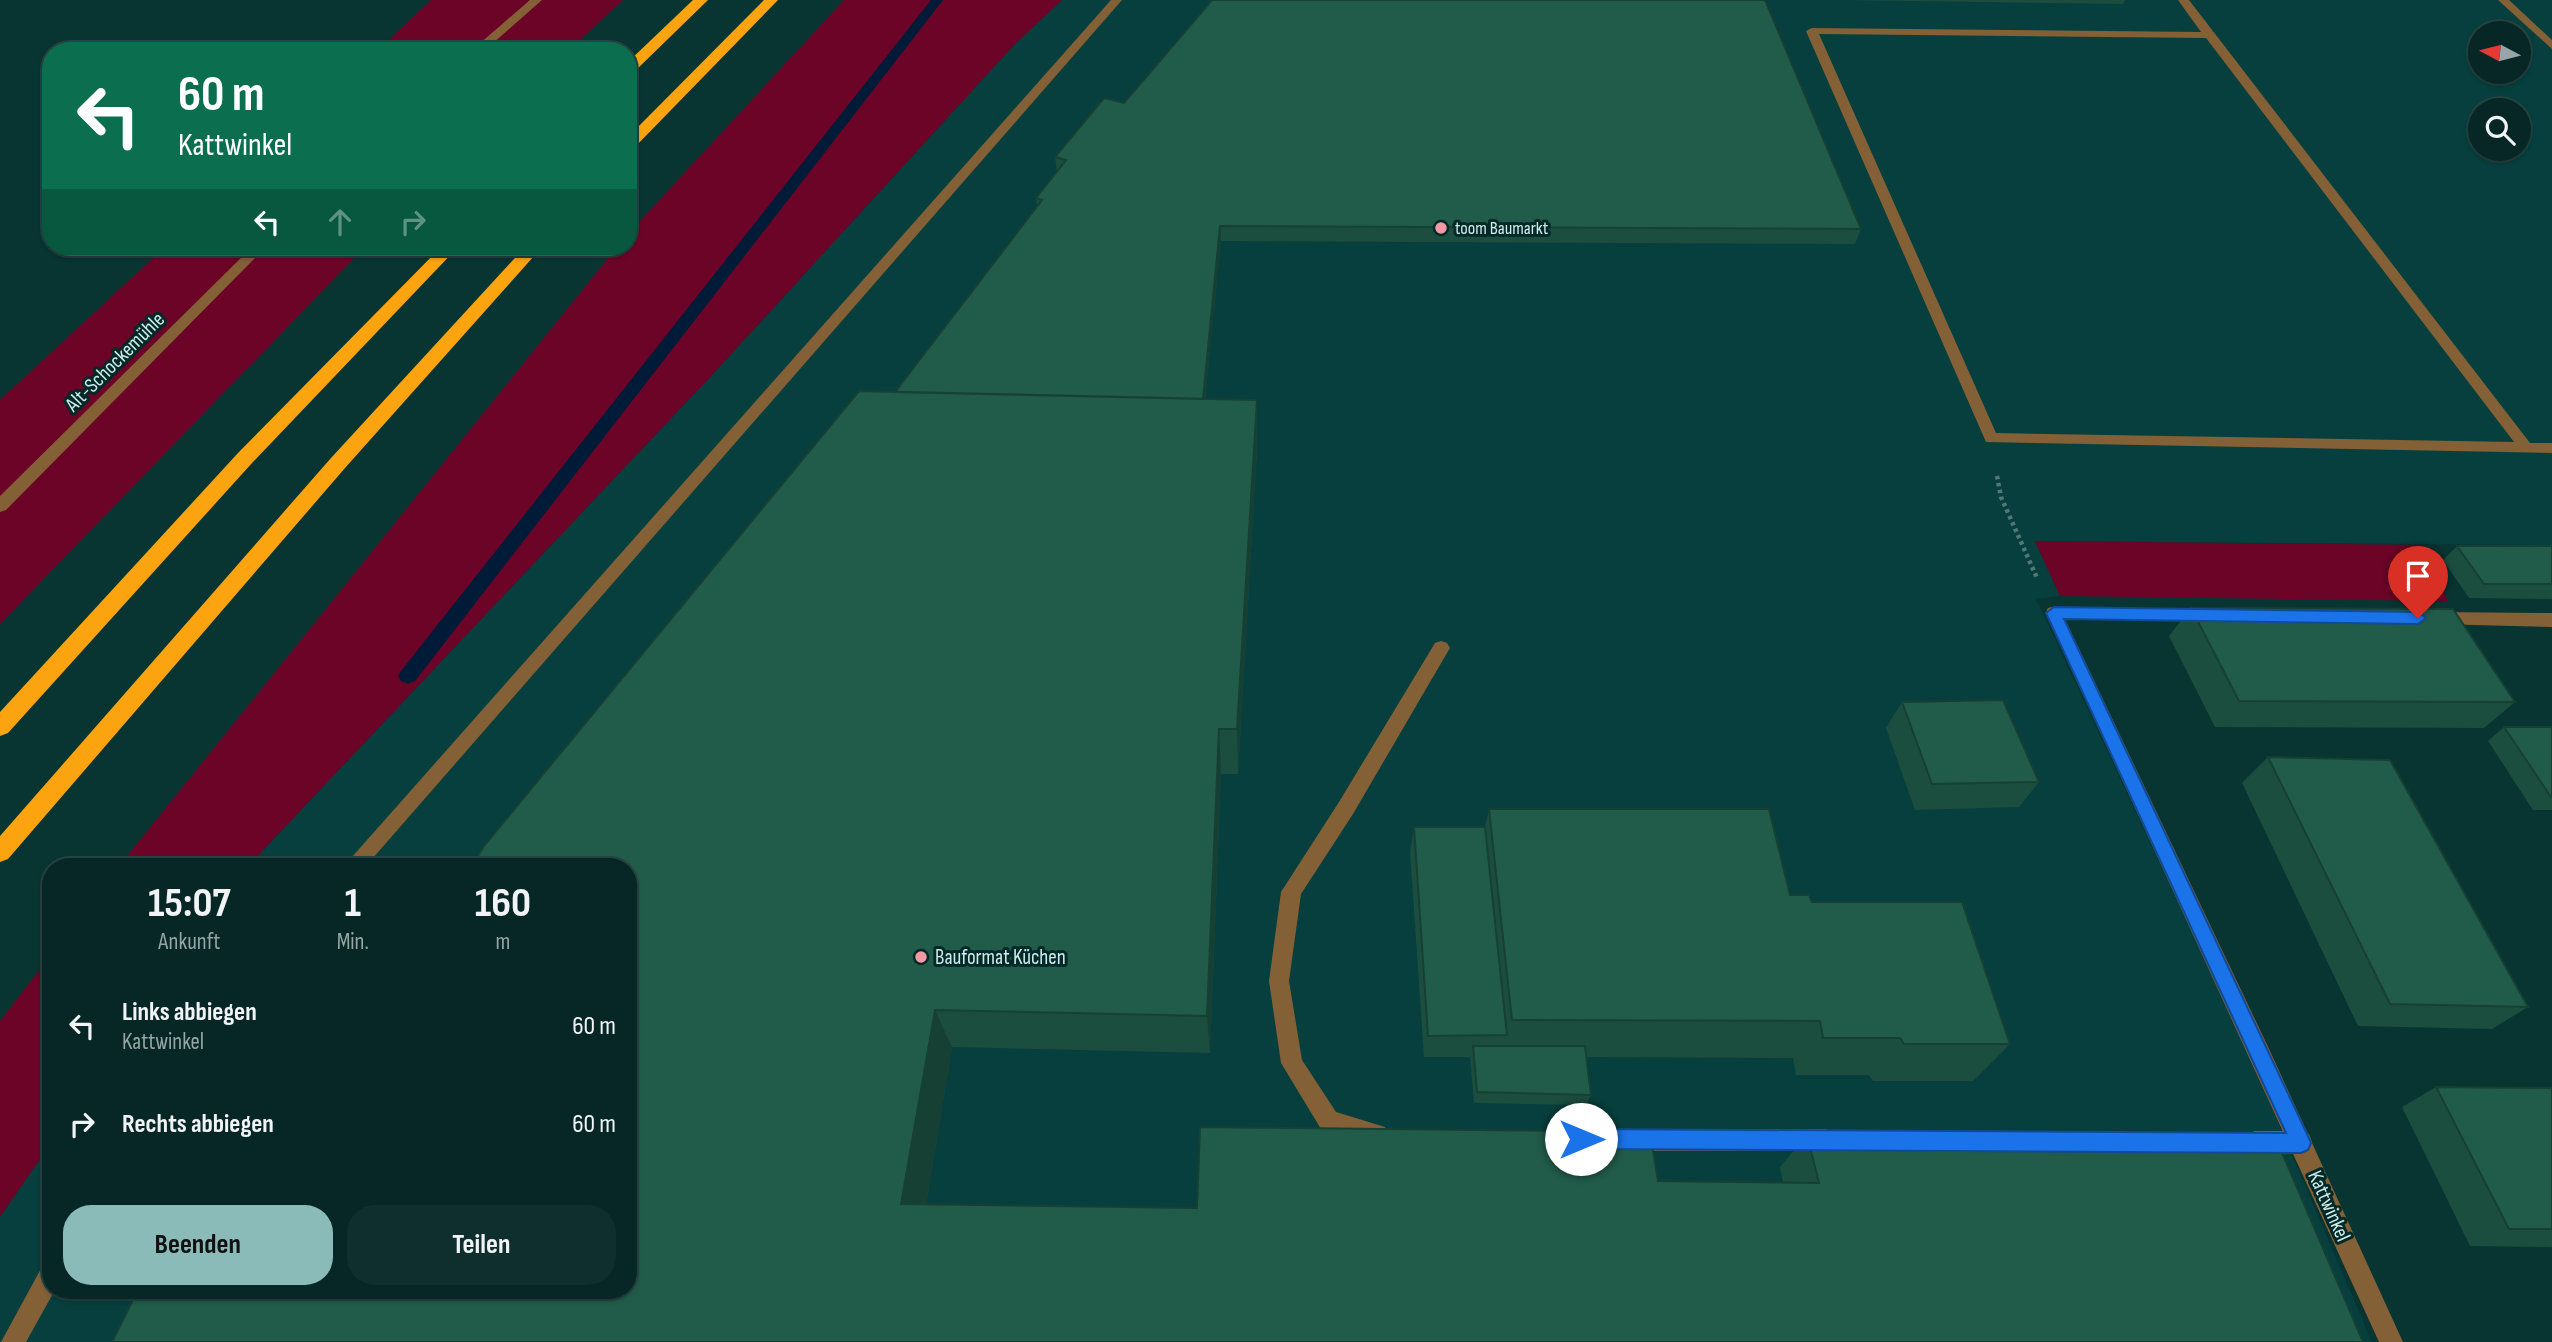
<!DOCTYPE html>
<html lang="de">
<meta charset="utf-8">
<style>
body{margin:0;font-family:"Sofia Sans Condensed",sans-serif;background:#0f2f2e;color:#f1f3f6;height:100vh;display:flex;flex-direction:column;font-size:26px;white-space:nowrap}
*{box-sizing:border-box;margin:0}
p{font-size:23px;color:#98a5a7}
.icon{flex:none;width:38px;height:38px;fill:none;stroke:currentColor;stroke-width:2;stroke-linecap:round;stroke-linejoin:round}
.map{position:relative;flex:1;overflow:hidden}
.details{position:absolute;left:42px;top:858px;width:595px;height:441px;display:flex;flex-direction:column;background:#062726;border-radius:28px;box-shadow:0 2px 5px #0004,0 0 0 2px #274443}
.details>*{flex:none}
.banner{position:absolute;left:42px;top:42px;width:595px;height:214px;border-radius:28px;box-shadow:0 2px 5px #0004,0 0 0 2px #274443;background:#0b6e4f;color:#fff;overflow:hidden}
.needle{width:46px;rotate:277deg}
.buttons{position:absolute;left:2468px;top:21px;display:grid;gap:14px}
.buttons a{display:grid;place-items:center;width:63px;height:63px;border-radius:50%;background:#062726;box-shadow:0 2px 5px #0004,0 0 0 2px #274443;font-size:35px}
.pin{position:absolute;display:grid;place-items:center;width:60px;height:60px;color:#fff;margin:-72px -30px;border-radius:50% 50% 50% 0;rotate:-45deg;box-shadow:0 0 7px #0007}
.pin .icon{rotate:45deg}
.me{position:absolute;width:77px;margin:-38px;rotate:90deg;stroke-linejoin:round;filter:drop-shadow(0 0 5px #0008)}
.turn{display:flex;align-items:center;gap:24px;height:147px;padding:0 21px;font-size:32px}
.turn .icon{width:91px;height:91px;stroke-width:2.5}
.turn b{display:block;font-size:49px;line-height:60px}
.lanes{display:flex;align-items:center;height:66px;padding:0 21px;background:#0003;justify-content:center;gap:35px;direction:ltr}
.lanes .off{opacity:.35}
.eta{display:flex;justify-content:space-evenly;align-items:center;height:119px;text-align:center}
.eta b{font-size:42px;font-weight:700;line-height:49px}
.primary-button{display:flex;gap:14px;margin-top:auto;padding:14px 21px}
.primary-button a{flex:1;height:80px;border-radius:28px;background:#8bbbb9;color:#111;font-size:28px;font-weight:700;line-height:80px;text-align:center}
.primary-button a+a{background:#0f2f2e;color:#f1f3f6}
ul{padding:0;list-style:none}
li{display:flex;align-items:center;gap:21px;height:98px;padding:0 21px}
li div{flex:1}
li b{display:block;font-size:26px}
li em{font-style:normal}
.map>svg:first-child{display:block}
.built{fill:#063f3d;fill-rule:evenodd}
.green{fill:#6c0427}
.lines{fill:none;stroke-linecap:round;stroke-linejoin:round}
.stream{fill:#001b38;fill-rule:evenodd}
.path{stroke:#527876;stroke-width:4.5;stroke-dasharray:3.5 3.5;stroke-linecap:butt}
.lane{fill:#836035;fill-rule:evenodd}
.street{fill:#836035;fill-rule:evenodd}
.highway{fill:#fba40f;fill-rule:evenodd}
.wall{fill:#1c4e40}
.shaded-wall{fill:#174034}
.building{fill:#215b4a;stroke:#174034;stroke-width:2}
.route{fill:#1a73e8;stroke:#114b97;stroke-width:2}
.poi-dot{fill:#f49aa6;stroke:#002928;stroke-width:2.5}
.labels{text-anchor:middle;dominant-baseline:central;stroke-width:6;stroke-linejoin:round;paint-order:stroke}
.far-poi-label{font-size:18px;fill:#d0ebe9;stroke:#002928;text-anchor:start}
.street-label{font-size:21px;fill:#d0ebe9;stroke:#002928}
.poi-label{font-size:21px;fill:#d0ebe9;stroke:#002928;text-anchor:start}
</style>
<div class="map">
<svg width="2552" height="1342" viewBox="0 0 2552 1342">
<rect width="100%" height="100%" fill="#083432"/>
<path class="built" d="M 1062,0 L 2552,0 L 2552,545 L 2035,541 L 2060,596 L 2036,599 L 2247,1050 L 2372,1342 L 0,1342 L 0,1217 L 51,1143 L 51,1290 L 628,1290 L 628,866 L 248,866 L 712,375 L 1015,44 ZM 2480,33 L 2518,33 L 2518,72 L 2480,72 ZM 2480,110 L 2518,110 L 2518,149 L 2480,149 Z"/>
<path class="green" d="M 431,0 L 623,0 L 568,51 L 377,51 Z
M 844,0 L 1062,0 L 1015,44 L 712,375 L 248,866 L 119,866 L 617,247 L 628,247 L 628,234 Z
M 165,247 L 365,247 L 0,624 L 0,400 Z
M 2035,541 L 2423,545 L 2448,601 L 2060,596 Z
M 51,955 L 51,1143 L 0,1217 L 0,1021 Z"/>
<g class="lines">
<path class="stream" d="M 931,0 L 943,0 L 415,681 L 408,684 L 401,681 L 398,676 L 401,671 Z"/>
<path class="path" d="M 1997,476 L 2001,497 L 2037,578"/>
<path class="lane" d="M 1111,0 L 1122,0 L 366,866 L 344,866 Z
M 2178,0 L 2189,0 L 2530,443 L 2552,443 L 2552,453 L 1986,442 L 1806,31 L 1812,28 L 2201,32 ZM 1819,34 L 2206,38 L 2514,442 L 1996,433 Z
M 2498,0 L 2509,0 L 2552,40 L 2552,49 Z
M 2054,607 L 2208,609 L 2214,610 L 2216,615 L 2214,620 L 2208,621 L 2054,619 L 2048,618 L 2046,613 L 2048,608 Z
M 2435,612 L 2552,613 L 2552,627 L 2435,624 L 2429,623 L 2427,618 L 2429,613 Z
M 1441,641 L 1447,643 L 1450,648 L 1447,653 L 1353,814 L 1301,894 L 1289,981 L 1302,1060 L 1336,1112 L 1385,1127 L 1388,1135 L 1385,1143 L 1377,1146 L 1321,1129 L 1281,1063 L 1269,981 L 1281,892 L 1339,802 L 1435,643 Z
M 1629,1129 L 1825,1129 L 1833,1132 L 1836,1140 L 1833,1148 L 1825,1151 L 1629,1151 L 1621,1148 L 1618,1140 L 1621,1132 Z
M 2255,1131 L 2301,1131 L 2309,1134 L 2312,1142 L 2309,1150 C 2293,1156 2263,1156 2247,1150 L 2244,1142 L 2247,1134 Z
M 51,1261 L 51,1290 L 55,1290 L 26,1342 L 1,1342 L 43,1265 Z"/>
<path class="street" d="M 530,0 L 542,0 L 484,51 L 471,51 Z
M 252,247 L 266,247 L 6,510 L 0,512 L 0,496 Z
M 2054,607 L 2060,608 L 2062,613 L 2270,1051 L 2403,1342 L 2379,1342 L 2046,613 L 2048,608 Z"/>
<path class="highway" d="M 693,0 L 708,0 L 633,73 L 628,74 L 628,62 Z
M 764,0 L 778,0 L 633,149 L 628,150 L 628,137 Z
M 441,247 L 458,247 L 252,463 L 8,733 L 0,736 L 0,712 L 238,453 Z
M 525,247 L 542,247 L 345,468 L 8,859 L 0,862 L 0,836 L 331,458 Z"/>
</g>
<path class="wall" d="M 1842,0 L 2125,0 L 2123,4 Z
M 1124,103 L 1861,229 L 1855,244 L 1221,241 L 1205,399 L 1257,449 L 1238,774 L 1221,774 L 1210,1053 L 952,1047 L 926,1205 L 1197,1208 L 1658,1181 L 1783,1182 L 1780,1167 L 1807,1135 L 2363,1342 L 628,1290 L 895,392 L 1037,206 L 1036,198 L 1057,171 L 1055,157 Z
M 2457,546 L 2552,546 L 2552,599 L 2469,598 L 2443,560 Z
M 2191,608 L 2515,702 L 2484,728 L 2215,727 L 2169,636 Z
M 1902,702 L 2039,782 L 2019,807 L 1915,810 L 1886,728 Z
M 2504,727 L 2552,727 L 2552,810 L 2533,810 L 2488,741 Z
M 2268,757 L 2528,1007 L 2492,1029 L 2358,1026 L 2242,783 Z
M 1489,809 L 1812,902 L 2010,1044 L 1973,1081 L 1873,1081 L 1869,1075 L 1796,1075 L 1793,1058 L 1586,1057 L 1591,1095 L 1586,1105 L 1474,1103 L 1470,1057 L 1424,1057 L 1410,852 L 1414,827 L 1485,827 Z
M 2436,1087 L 2552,1088 L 2552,1247 L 2470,1246 L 2402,1107 Z"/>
<path class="shaded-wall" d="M 1220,226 L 1221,241 L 1200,448 L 1200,433 Z
M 1257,400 L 1257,449 L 1238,774 L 1237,729 Z
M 1219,729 L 1221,774 L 1210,1053 L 1207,1016 Z
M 935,1010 L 952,1047 L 921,1235 L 901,1204 Z"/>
<path class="building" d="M 1212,0 L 1765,0 L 1861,229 L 1220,226 L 1203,399 L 895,392 L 1042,200 L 1036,198 L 1066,160 L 1055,157 L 1104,98 L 1124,103 Z
M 859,391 L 1257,400 L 1237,729 L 1219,729 L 1207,1016 L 935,1010 L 901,1204 L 1197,1208 L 1200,1127 L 1650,1132 L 1658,1181 L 1819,1183 L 1807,1135 L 2277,1141 L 2363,1342 L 112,1342 L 138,1290 L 628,1290 L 628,866 L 472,866 L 484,846 Z
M 2457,546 L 2552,546 L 2552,584 L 2484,584 Z
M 2191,608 L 2453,609 L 2515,702 L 2239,701 Z
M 2003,700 L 2039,782 L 1932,784 L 1902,702 Z
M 2504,727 L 2552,727 L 2552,797 L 2551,797 Z
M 2268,757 L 2390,760 L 2528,1007 L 2390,1004 Z
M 1489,809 L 1769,809 L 1790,895 L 1809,895 L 1812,902 L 1962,902 L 2010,1044 L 1904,1044 L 1900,1038 L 1823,1038 L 1820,1021 L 1512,1020 Z
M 1414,827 L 1485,827 L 1507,1035 L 1428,1036 Z
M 1473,1046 L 1585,1046 L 1591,1095 L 1477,1092 Z
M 2436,1087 L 2552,1088 L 2552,1229 L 2509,1229 Z"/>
<path class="route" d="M 2054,607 L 2418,612 L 2426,618 L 2418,624 L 2064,619 L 2308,1136 L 2311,1143 L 2308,1150 L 2301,1153 L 1581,1149 L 1574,1146 L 1571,1139 L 1574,1132 L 1581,1129 L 2286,1133 L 2046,613 Z"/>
<g class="poi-dot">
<circle cx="1441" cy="228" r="7"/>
<circle cx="921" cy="957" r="7"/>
</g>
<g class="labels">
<g class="far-poi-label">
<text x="1455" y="228">toom Baumarkt</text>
</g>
<g class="street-label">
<text transform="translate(115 362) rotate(-45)">Alt-Schockemühle</text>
<text transform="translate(2329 1206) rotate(66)">Kattwinkel</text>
</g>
<g class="poi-label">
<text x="935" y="957">Bauformat Küchen</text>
</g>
</g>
</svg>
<div class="buttons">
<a><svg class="needle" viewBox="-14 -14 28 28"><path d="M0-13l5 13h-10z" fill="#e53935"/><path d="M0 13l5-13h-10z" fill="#98a5a7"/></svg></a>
<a><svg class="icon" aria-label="search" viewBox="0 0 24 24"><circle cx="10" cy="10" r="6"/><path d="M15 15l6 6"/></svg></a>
</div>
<div class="pin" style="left:2418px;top:618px;background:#d93025"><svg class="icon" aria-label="arrive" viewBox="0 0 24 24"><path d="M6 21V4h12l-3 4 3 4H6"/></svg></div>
<svg class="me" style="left:1581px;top:1139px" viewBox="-20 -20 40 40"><circle r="19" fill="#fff"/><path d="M0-13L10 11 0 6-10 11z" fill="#1a73e8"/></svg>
<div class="banner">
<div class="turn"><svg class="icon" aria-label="left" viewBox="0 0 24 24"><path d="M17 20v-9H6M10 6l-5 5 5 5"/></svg><div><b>60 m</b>Kattwinkel</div></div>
<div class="lanes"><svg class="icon" aria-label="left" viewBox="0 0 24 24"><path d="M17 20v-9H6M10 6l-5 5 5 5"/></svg><svg class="icon off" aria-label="ahead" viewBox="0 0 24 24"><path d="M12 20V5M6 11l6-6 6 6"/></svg><svg class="icon off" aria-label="right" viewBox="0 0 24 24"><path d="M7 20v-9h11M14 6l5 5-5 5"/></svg></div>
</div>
<section class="details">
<div class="eta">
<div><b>15:07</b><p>Ankunft</p></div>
<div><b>1</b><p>Min.</p></div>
<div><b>160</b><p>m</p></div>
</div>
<ul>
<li><svg class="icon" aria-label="left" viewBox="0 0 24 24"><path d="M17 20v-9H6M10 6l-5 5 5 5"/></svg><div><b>Links abbiegen</b><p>Kattwinkel</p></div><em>60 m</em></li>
<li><svg class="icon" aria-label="right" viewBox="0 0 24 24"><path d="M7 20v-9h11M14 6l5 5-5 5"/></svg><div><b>Rechts abbiegen</b></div><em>60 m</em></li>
</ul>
<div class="primary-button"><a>Beenden</a><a>Teilen</a></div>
</section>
</div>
